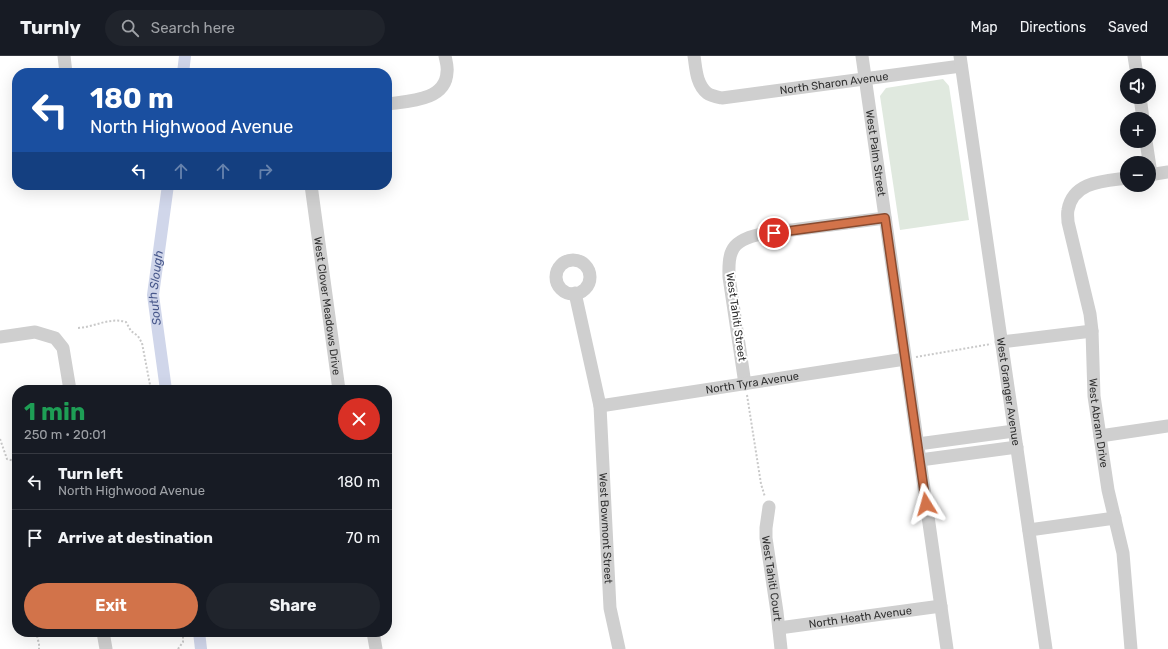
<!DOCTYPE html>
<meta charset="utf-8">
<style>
body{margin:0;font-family:Rubik,sans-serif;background:#20242c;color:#f1f3f6;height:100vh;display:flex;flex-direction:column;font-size:15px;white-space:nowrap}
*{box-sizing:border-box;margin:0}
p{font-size:13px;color:#9ea1a6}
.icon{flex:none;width:22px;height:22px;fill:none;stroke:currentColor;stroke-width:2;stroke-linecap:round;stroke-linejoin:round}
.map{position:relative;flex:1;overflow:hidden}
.drawer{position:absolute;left:12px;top:329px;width:380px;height:252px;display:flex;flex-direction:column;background:#171b24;border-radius:16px;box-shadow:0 4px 16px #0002}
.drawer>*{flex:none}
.top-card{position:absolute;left:12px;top:12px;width:380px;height:122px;border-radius:16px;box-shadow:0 4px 16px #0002;background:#1a4fa0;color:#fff;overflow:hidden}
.tools{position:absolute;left:1120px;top:12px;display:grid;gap:8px}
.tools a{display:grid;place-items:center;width:36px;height:36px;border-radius:50%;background:#171b24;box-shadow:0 4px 16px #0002;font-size:20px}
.pin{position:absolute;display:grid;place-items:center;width:34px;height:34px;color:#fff;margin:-17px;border:2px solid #fff;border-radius:50%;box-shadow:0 1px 4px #0007}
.me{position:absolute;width:44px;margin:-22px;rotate:352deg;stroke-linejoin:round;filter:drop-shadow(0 0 3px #0008)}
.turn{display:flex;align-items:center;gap:14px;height:84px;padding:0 12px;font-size:18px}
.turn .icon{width:52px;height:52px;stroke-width:2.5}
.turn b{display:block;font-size:28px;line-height:34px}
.lanes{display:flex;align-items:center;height:38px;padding:0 12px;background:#0003;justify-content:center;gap:20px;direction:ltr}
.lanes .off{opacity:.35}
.round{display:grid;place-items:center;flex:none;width:42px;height:42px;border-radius:21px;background:#20242c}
.head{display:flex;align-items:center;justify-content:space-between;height:68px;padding:0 12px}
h1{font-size:24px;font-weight:700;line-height:30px;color:#1e9e55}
.action{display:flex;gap:8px;margin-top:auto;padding:8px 12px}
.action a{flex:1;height:46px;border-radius:24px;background:#d2734a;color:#fff;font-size:16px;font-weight:700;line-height:46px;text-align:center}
.action a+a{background:#20242c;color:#f1f3f6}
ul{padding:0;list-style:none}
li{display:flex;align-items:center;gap:12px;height:56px;padding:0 12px;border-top:1px solid #363941}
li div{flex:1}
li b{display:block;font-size:15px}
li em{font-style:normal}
header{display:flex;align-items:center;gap:24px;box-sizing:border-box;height:56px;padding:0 20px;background:#171b24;border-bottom:1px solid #363941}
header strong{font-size:19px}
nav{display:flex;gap:22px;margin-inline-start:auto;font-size:14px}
.search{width:280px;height:36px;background:#20242c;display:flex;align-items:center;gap:10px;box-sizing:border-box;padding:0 14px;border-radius:22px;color:#9ea1a6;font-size:15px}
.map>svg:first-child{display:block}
.green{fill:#e0e9df}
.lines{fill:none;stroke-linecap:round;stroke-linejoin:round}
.canal{stroke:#d0d6ea;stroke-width:12}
.path{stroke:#c9c9c9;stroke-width:2;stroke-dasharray:2 2;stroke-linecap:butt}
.minor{stroke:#cfcfcf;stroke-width:13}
.route-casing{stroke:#884b30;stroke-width:10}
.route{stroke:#d2734a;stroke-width:7}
.labels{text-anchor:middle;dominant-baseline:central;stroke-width:4;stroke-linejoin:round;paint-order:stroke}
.street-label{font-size:11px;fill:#323232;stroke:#fff}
.water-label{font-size:12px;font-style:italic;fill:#48588b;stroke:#fff}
</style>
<header>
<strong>Turnly</strong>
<div class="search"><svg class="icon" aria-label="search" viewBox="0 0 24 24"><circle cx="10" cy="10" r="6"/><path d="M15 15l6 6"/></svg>Search here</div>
<nav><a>Map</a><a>Directions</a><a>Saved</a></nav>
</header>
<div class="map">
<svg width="1168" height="593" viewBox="0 0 1168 593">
<rect width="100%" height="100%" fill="#fff"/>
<path class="green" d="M 943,23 L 949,30 L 969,164 L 900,174 L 880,40 L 886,32 Z"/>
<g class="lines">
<g class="canal">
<path d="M 183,17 L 185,0"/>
<path id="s1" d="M 166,334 L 153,239 L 168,129"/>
<path d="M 199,576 L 201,593"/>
</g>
<path class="path" d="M 78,272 C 95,271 109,261 126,266 L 131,275 L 138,280 L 142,287 L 151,334
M 916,301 L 991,288
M 747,339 L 761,428 L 765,441
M 0,383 L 7,403 L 15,405 L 17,417
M 36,576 L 39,588 L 39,593
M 178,593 L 183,586 L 183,576"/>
<g class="minor">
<path d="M 64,0 L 66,17"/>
<path id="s2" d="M 694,0 C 696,12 696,28 707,37 C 711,40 717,41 722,42 L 961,10"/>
<path id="s3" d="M 862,0 L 947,593"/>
<path id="s4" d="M 960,0 L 1046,593"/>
<path d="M 1134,0 L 1137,19"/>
<path d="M 1140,41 L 1143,63"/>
<path d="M 387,48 C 408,45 446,45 447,16 C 448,11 446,5 445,0"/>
<path d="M 1146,85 L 1151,118"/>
<path d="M 1149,119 L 1168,116"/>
<path id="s5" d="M 1127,122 C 1105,125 1073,125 1068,154 C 1067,158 1068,162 1068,166 L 1090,258 L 1092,275 L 1094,340 L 1108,434 L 1123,497 L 1131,593"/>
<path id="s6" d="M 311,129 L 339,334"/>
<circle cx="573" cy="221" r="17"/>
<path id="s7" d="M 575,237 L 600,350 L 610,552 L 619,593"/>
<path d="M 0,281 L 35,276 L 55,282 L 63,292 L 70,334"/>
<path d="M 1001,286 L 1092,275"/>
<path d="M 745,328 L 729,221 C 729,213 728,203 732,195 C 736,185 752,180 761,178 L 885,162"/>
<path id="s8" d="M 600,350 L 905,303"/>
<path d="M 1100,380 L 1168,370"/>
<path d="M 918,388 L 1014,375"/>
<path d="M 920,404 L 1017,391"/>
<path id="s9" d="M 769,451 L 766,472 L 766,482 L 777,556 L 781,593"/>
<path d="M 1029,474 L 1115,462"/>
<path id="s10" d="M 779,572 L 941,550"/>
<path d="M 103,576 L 106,593"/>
<path d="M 373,576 L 376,593"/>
</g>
</g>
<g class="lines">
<defs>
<path id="route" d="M 774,177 L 885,162 L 926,448"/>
</defs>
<use href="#route" class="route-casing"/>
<use href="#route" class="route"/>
</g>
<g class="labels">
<g class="street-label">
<text stroke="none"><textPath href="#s2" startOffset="169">North Sharon Avenue</textPath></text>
<text stroke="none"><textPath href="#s3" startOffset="98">West Palm Street</textPath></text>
<text stroke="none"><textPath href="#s6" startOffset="122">West Clover Meadows Drive</textPath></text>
<text transform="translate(736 261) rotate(82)">West Tahiti Street</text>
<text stroke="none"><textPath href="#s8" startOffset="154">North Tyra Avenue</textPath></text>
<text stroke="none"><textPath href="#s4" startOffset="339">West Granger Avenue</textPath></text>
<text stroke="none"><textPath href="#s5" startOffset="289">West Abram Drive</textPath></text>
<text stroke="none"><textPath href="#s7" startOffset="238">West Bowmont Street</textPath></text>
<text stroke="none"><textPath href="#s9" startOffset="72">West Tahiti Court</textPath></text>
<text stroke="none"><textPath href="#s10" startOffset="82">North Heath Avenue</textPath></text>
</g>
<g class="water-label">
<text stroke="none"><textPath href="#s1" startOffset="103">South Slough</textPath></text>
</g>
</g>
</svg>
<div class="tools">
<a><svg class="icon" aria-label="sound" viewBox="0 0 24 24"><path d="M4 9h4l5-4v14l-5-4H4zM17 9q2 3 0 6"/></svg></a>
<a>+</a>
<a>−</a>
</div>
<div class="pin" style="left:774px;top:177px;background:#d93025"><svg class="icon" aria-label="arrive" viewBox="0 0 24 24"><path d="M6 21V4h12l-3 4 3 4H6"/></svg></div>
<svg class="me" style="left:926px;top:448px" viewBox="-20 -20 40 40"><path d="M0-17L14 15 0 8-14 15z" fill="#d2734a" stroke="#fff" stroke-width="4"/></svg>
<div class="top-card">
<div class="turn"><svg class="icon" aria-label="left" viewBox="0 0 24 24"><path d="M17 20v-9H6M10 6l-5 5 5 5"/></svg><div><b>180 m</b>North Highwood Avenue</div></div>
<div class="lanes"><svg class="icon" aria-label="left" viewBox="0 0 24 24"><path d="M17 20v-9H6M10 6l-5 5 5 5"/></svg><svg class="icon off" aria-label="ahead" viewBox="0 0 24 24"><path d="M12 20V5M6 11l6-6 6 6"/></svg><svg class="icon off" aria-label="ahead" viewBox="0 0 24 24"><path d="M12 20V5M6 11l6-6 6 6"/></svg><svg class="icon off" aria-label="right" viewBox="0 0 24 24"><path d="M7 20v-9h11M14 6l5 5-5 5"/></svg></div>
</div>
<section class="drawer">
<div class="head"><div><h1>1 min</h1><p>250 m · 20:01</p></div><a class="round" style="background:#d93025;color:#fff"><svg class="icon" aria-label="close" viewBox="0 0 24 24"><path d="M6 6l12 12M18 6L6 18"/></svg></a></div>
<ul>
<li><svg class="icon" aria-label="left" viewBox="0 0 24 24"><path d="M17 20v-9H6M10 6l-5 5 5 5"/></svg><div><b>Turn left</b><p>North Highwood Avenue</p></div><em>180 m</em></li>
<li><svg class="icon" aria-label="arrive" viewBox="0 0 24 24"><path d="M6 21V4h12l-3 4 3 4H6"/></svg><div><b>Arrive at destination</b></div><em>70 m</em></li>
</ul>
<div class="action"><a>Exit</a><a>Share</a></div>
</section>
</div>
